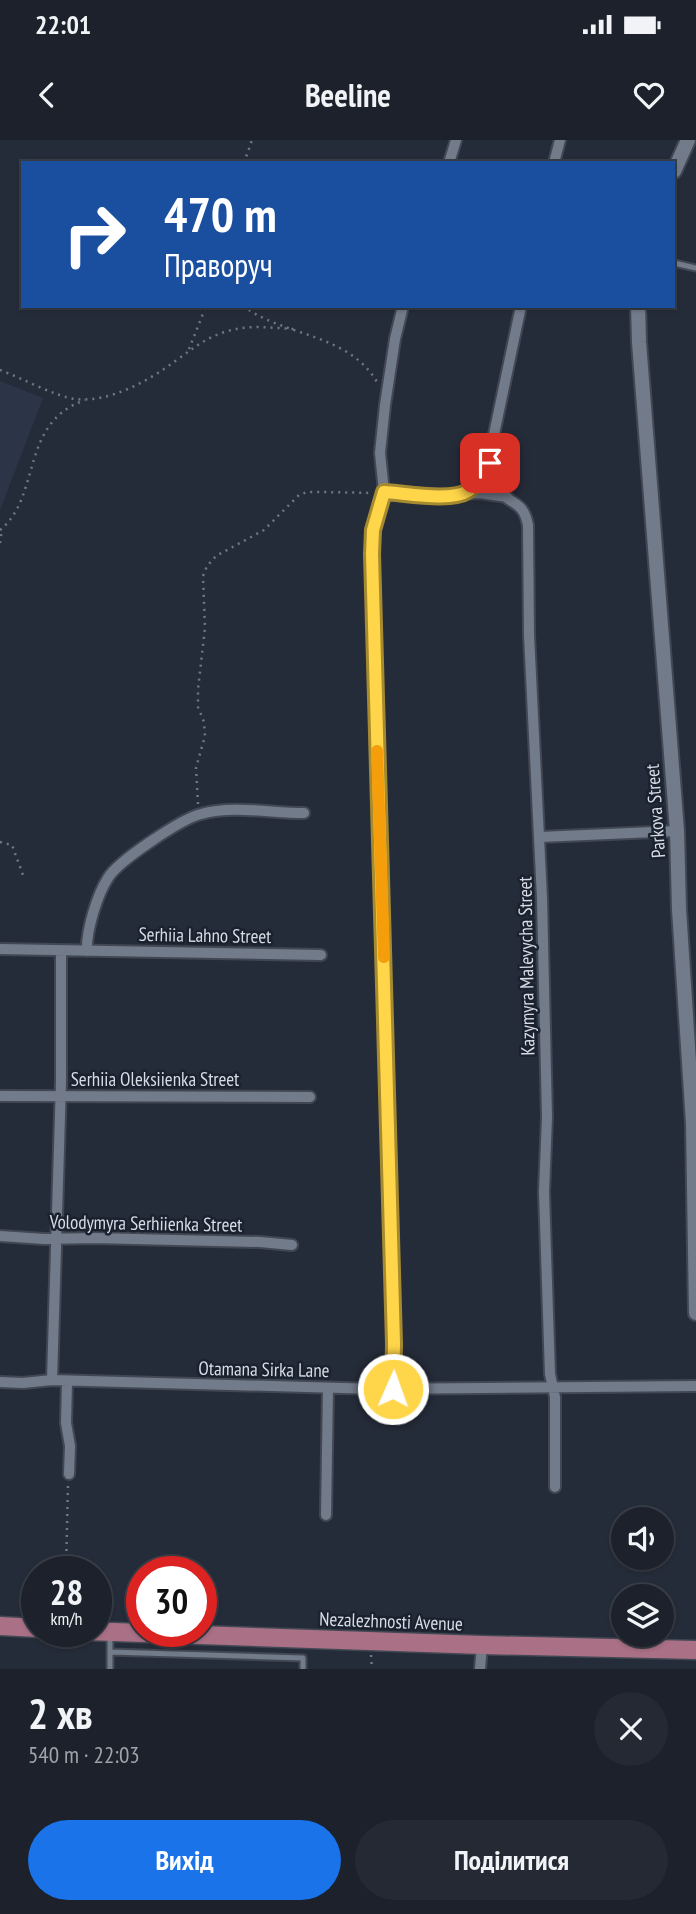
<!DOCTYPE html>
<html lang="uk">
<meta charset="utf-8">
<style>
body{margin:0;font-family:"PT Sans Narrow",sans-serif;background:#252933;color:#f1f3f6;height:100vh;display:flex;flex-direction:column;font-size:26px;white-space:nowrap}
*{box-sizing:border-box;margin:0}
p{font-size:23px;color:#a0a3a9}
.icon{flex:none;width:38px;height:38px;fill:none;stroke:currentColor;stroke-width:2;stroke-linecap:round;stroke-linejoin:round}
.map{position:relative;height:1529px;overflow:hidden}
.sheet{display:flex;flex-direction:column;background:#1c212b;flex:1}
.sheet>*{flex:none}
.top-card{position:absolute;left:21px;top:21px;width:654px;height:147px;border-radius:0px;box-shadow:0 2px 5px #0004,0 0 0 2px #3a3e47;background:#1a4fa0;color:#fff;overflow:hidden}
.buttons{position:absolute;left:611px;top:1367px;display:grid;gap:14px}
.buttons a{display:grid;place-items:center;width:63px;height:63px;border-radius:50%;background:#1c212b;box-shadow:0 2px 5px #0004,0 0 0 2px #3a3e47;font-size:35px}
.speed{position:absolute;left:21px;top:1416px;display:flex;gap:14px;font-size:35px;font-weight:700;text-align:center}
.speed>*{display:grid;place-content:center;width:91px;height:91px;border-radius:50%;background:#1c212b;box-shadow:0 2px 5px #0004,0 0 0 2px #3a3e47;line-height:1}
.speed small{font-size:18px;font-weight:400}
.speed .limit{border:10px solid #d22;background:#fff;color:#111}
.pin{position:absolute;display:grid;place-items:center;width:60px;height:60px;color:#fff;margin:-30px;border-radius:14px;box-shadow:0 4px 10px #0006}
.me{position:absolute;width:77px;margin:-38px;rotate:2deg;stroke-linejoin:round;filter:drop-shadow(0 0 5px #0008)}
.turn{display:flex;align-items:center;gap:24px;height:147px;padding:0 28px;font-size:32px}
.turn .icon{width:91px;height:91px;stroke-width:2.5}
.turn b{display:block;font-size:49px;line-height:60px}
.round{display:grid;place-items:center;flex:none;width:74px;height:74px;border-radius:37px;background:#252933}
.head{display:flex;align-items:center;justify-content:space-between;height:119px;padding:0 28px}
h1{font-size:42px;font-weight:700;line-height:52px}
.button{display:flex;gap:14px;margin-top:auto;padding:14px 28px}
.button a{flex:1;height:80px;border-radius:42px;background:#1a73e8;color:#fff;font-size:28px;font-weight:700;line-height:80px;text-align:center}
.button a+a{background:#252933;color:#f1f3f6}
.status{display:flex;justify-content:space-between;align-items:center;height:49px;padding:0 35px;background:#1c212b;direction:ltr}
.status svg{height:19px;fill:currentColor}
header{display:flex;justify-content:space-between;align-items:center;height:91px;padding:0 28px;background:#1c212b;font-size:32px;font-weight:700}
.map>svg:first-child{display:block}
.built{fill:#2c3547}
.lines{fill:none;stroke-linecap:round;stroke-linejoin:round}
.service-casing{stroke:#424853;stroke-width:9}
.minor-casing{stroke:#424853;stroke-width:14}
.tertiary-casing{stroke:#424853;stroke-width:18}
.primary-casing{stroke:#424853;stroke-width:21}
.path{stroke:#717782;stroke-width:2.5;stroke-dasharray:2 5;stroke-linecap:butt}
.service{stroke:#727b8a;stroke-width:5}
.minor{stroke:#727b8a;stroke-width:10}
.tertiary{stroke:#727b8a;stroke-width:14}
.primary{stroke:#a97086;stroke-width:18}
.route-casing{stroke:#a68a30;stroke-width:18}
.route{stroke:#ffd54a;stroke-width:12}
.slow{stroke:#f59e0b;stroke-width:12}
.labels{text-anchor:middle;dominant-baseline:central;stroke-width:5;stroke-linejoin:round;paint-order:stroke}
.street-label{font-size:19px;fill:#d7dce5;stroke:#1b222f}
</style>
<div class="status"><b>22:01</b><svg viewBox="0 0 49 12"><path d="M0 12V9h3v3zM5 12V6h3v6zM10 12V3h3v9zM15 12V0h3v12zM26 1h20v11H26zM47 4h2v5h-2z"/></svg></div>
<header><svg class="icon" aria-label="back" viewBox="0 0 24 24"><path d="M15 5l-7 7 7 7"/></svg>Beeline<svg class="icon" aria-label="heart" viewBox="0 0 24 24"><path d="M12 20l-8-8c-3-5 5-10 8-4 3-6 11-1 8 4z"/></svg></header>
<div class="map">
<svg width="696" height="1529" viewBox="0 0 696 1529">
<rect width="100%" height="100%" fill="#252c39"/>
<path class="built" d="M 0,241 L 43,258 L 0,370 Z"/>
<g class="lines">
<defs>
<path id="service" d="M 674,123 L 696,128
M 110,1512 L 303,1518 L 303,1529
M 110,1529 L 110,1496"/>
<path id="minor" d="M 449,23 L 456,0
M 554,23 L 560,0
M 489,318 C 492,329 494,342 500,351 C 511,366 523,360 528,385 L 529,495 L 542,758 L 547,977 L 544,1052 L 550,1234 L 555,1257 L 555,1347
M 384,352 L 445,355 L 480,353 L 507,357
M 465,353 L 474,344 L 489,318 L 521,166
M 540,697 L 677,691
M 0,809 L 321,815
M 87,811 C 86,791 97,755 108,738 C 118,721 181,679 201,674 C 233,665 271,673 304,673
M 0,956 L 310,957
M 0,1096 L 44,1099 L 94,1098 L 260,1102 L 292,1105
M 52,1240 L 61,942 L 61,812
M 0,1242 L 23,1243 L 52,1240 L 378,1249 L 696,1246
M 67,1242 L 66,1283 L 70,1306 L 69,1334
M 393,1249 L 394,1204 L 372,414 L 374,390 L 384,352 L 380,313 L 385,265 L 395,199 L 403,166
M 326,1375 L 328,1248
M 480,1529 L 482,1505"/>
<path id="tertiary" d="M 674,31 L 688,0
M 638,166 L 639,202 L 677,691 L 679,769 L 693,983 L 696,1173"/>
<path id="primary" d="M 0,1486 L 37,1488
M 85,1491 L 482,1505 L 696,1510"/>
</defs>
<use href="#service" class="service-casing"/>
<use href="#minor" class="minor-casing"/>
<use href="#tertiary" class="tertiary-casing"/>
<use href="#primary" class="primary-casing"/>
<path class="path" d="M 244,23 L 252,0
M 243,166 C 285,197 348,193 377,242
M 189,209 L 206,166
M 0,230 C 22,238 54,256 75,259 C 109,263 148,241 174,222 C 191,210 205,198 225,192 C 248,184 271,188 294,189
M 0,390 C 42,356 19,283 85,260
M 0,403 L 2,389
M 198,664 L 196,628 L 205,596 L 204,582 L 198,567 L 198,549 L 205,488 L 203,436 L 207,426 L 216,416 L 264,390 L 299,355 L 307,352 L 324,352 L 373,353
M 0,702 L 12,705 L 23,735
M 66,1432 L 68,1344
M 371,1515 L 372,1529"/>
<use href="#service" class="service"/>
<use href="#minor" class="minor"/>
<use href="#tertiary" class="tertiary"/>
<use href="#primary" class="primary"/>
</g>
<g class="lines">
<defs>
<path id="route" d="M 393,1249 L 394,1204 L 372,414 L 373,390 L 384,352 C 405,353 451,362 468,351 C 478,344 483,328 489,318 L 490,323"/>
</defs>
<use href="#route" class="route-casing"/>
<use href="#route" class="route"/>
<path class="slow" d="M 377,611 L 384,817"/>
</g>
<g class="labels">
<g class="street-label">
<text transform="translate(655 671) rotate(-94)">Parkova Street</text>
<text transform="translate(205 795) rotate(1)">Serhiia Lahno Street</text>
<text transform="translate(526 826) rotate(-91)">Kazymyra Malevycha Street</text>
<text x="155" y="939">Serhiia Oleksiienka Street</text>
<text transform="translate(146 1083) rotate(1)">Volodymyra Serhiienka Street</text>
<text transform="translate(264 1229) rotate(1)">Otamana Sirka Lane</text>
<text transform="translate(391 1481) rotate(2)">Nezalezhnosti Avenue</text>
</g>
</g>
</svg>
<div class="buttons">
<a><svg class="icon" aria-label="sound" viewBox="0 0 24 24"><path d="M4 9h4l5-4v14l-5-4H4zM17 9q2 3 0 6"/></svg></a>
<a><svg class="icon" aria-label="layers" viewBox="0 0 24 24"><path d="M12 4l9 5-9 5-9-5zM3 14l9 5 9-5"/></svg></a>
</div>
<div class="speed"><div>28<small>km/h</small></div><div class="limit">30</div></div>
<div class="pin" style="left:490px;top:323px;background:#d93025"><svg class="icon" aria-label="arrive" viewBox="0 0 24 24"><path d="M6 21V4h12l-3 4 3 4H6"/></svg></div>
<svg class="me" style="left:393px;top:1249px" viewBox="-20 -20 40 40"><circle r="17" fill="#ffd54a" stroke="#fff" stroke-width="3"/><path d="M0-11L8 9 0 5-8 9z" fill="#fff"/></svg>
<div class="top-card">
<div class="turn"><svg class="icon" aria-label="right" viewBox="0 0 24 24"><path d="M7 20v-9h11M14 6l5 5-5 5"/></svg><div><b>470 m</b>Праворуч</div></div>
</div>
</div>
<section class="sheet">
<div class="head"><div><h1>2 хв</h1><p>540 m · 22:03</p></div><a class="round"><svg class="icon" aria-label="close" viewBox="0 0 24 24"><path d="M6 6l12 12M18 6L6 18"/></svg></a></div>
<div class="button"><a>Вихід</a><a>Поділитися</a></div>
</section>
